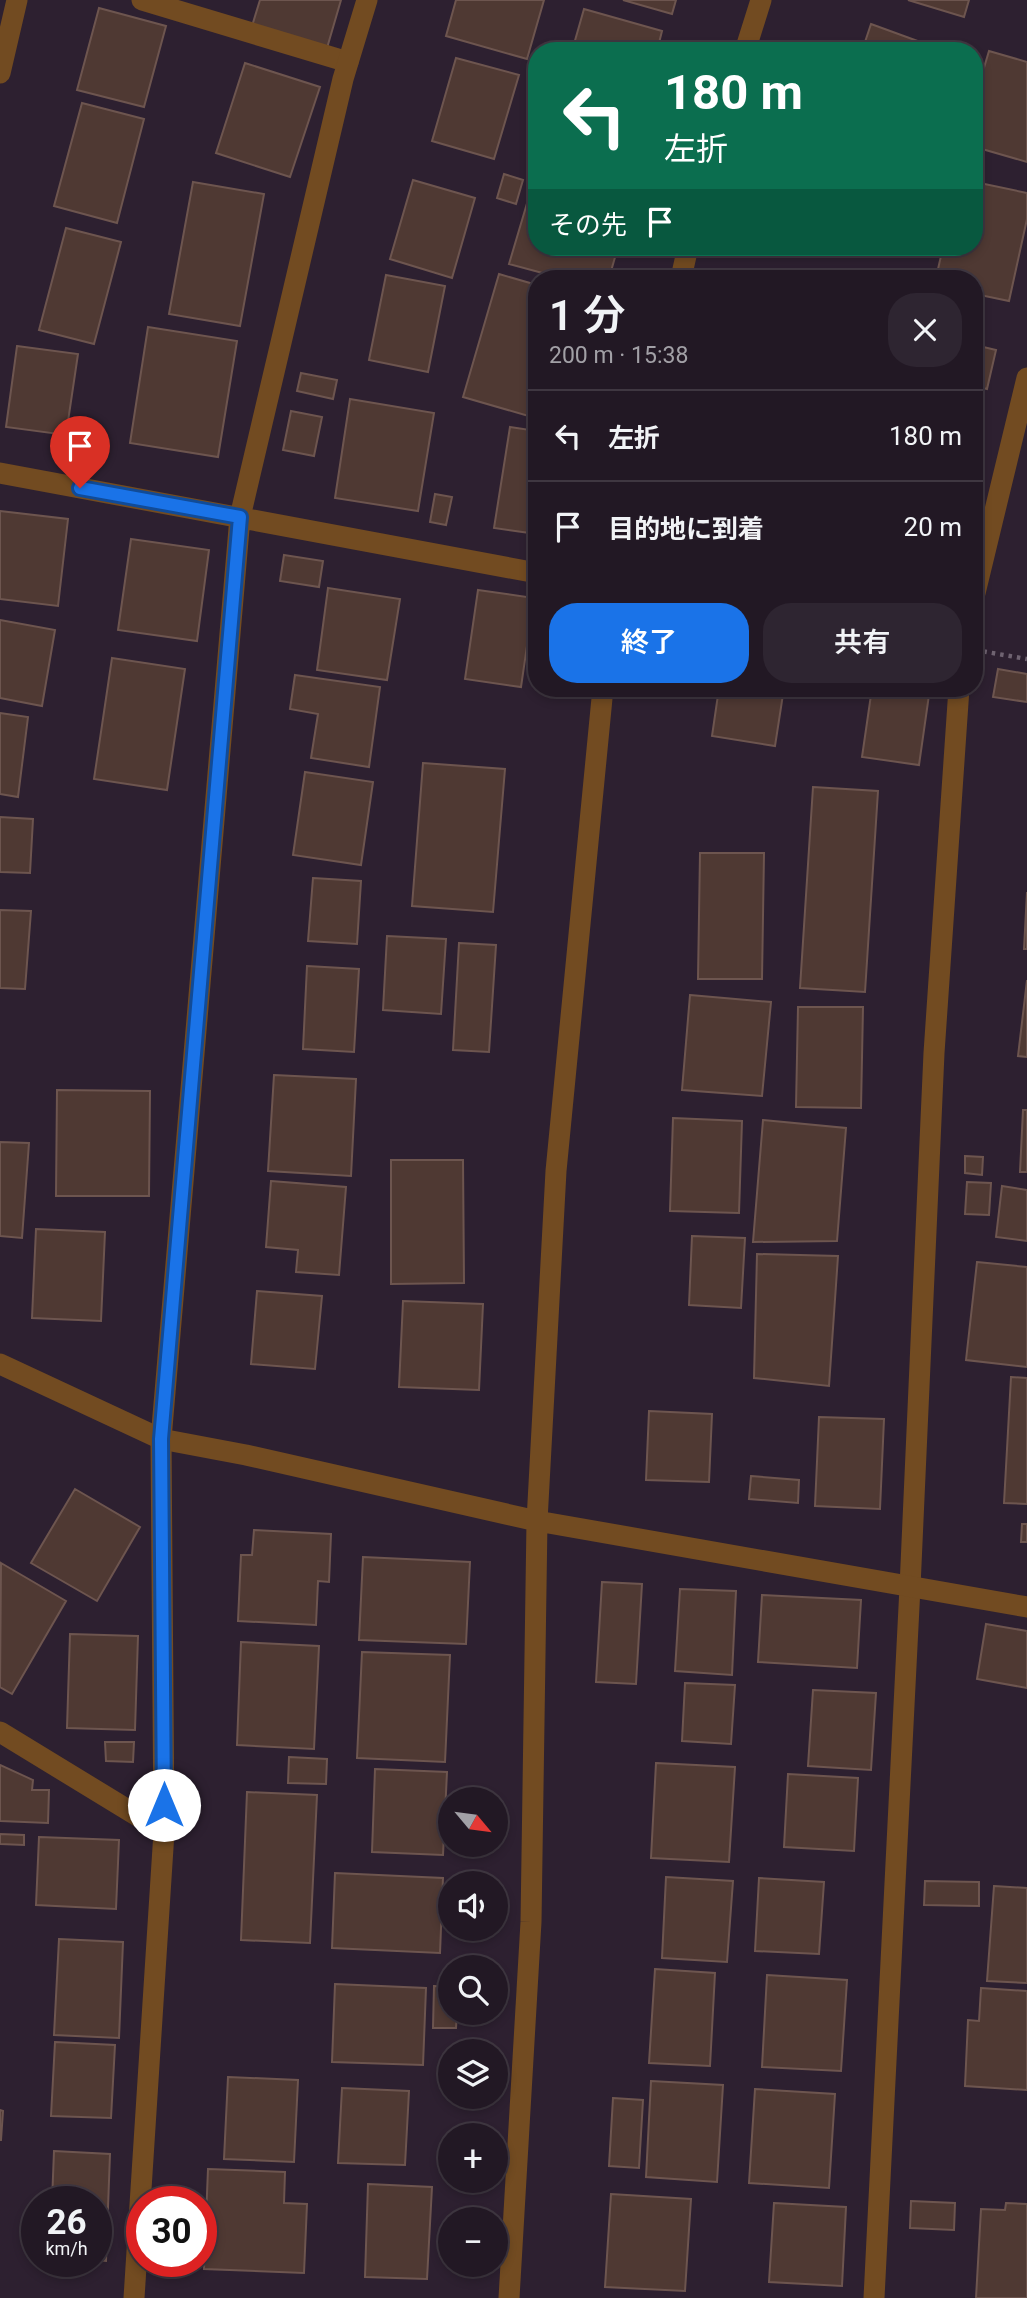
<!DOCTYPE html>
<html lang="ja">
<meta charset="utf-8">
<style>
body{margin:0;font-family:Roboto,"Noto Sans JP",sans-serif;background:#2e2531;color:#f1f3f6;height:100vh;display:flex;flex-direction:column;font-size:26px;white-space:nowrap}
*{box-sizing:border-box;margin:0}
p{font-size:23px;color:#a2a0a6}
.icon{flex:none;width:38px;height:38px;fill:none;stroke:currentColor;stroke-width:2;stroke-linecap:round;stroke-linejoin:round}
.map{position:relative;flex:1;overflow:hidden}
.sheet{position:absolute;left:528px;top:270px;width:455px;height:427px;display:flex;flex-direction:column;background:#221824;border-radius:28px;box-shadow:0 4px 10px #0003,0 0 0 2px #3f3741}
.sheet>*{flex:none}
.banner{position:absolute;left:528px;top:42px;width:455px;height:214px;border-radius:28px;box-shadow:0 4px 10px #0003,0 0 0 2px #3f3741;background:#0b6e4f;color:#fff;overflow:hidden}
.needle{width:46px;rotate:119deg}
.buttons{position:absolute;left:438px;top:1787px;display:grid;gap:14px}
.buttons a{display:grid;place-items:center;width:70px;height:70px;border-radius:50%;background:#221824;box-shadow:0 4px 10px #0003,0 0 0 2px #3f3741;font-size:35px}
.speed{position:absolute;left:21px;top:2186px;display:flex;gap:14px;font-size:35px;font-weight:700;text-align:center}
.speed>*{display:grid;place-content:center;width:91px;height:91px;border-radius:50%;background:#221824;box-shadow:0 4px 10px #0003,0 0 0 2px #3f3741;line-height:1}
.speed small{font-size:18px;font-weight:400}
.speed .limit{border:10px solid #d22;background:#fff;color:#111}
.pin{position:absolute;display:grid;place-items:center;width:60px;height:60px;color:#fff;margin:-72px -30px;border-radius:50% 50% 50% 0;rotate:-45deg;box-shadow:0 0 7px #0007}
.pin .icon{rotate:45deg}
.me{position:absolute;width:77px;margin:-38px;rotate:0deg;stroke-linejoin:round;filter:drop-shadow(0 0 5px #0008)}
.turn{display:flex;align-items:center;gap:24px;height:147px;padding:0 21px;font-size:32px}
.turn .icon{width:91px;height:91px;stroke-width:2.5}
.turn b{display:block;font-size:49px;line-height:60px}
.then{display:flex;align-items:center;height:66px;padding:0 21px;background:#0003;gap:14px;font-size:26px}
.round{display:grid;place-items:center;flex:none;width:74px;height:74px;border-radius:28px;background:#2e2531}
.overview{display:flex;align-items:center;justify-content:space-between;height:119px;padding:0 21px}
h1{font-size:42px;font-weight:600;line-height:52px}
.button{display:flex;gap:14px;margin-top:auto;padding:14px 21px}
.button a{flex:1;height:80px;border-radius:28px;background:#1a73e8;color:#fff;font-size:28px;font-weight:600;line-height:80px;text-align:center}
.button a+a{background:#2e2531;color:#f1f3f6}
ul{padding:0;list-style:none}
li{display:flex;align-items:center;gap:21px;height:91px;padding:0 21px;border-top:2px solid #3f3741}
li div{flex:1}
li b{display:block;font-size:26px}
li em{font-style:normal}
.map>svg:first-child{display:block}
.building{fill:#4f3933;stroke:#6d554f;stroke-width:2}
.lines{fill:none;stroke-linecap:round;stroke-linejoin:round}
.path{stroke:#6f6371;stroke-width:4.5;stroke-dasharray:3.5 5;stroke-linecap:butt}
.pedestrian{stroke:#724b21;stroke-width:21}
.minor{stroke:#724b21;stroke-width:21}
.tertiary{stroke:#724b21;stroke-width:21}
.route-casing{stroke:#114b97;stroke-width:18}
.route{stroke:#1a73e8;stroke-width:12}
</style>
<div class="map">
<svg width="1027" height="2298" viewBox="0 0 1027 2298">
<rect width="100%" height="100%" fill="#2d2030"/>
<path class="building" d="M 260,0 L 341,0 L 327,48 L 252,26 Z
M 456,0 L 544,0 L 527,59 L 446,36 Z
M 623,0 L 676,0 L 672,14 Z
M 908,0 L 969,0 L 964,17 Z
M 99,8 L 166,26 L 144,107 L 77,90 Z
M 584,9 L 662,31 L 657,51 L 572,51 Z
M 871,24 L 945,51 L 862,51 Z
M 989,51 L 1027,62 L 1027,162 L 975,147 L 975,98 Z
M 456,58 L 519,75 L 494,159 L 432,141 Z
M 245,63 L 320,87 L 290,177 L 216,153 Z
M 82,103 L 144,119 L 117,223 L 54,206 Z
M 504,174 L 523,180 L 516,204 L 497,198 Z
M 413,180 L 475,198 L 452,278 L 390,259 Z
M 193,182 L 264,194 L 240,326 L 169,314 Z
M 975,182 L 1027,193 L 1027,219 L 1009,301 L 975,294 L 975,278 L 936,278 L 943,247 L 975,247 Z
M 528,200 L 537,203 L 537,247 L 618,247 L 609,278 L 561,278 L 509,264 Z
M 66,228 L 121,242 L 94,344 L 39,330 Z
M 889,272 L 915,278 L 888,278 Z
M 499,274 L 537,285 L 537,399 L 532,417 L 463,397 Z
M 386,275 L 445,286 L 428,372 L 369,360 Z
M 975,315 L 982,316 L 975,345 L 996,350 L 987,389 L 975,386 Z
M 148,327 L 237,341 L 218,457 L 130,443 Z
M 17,346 L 78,354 L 66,435 L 6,427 Z
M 301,373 L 337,380 L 333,399 L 297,391 Z
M 350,399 L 434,413 L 418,511 L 335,498 Z
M 291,411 L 322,417 L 314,456 L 283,450 Z
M 510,427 L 537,431 L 537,534 L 494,528 Z
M 435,494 L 452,497 L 446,525 L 430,522 Z
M 0,511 L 68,519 L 58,606 L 0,599 Z
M 131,539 L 209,550 L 197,641 L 118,630 Z
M 284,555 L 323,561 L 319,587 L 280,581 Z
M 328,588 L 400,599 L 387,680 L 317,670 Z
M 478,590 L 534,598 L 521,687 L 465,679 Z
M 0,620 L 55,630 L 42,706 L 0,698 Z
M 112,658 L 185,669 L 167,790 L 94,779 Z
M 998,669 L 1027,674 L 1027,702 L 993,697 Z
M 295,675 L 380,687 L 369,767 L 311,758 L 318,714 L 290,709 Z
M 719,688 L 784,688 L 775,746 L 712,736 Z
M 872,688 L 930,688 L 919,765 L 862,757 Z
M 0,713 L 28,717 L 18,797 L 0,794 Z
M 423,763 L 505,769 L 493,912 L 412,906 Z
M 305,772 L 373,782 L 361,865 L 293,855 Z
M 813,787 L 878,791 L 865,992 L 800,988 Z
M 0,817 L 33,819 L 30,873 L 0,872 Z
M 700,853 L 764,853 L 762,979 L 698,979 Z
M 313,878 L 361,881 L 357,944 L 308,941 Z
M 1027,892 L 1027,949 L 1024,949 Z
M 0,910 L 31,911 L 25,989 L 0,988 Z
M 387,936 L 446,939 L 441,1014 L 383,1010 Z
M 459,943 L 496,945 L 489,1052 L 453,1050 Z
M 307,966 L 359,969 L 354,1052 L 303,1049 Z
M 1027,980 L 1027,1057 L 1018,1056 Z
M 690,995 L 771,1002 L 762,1096 L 682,1090 Z
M 798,1007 L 863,1007 L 861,1108 L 796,1107 Z
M 274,1075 L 356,1079 L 351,1176 L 268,1171 Z
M 57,1090 L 150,1091 L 149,1196 L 56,1196 Z
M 1023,1110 L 1027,1110 L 1027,1172 L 1020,1172 Z
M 673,1118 L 742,1121 L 739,1213 L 670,1211 Z
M 763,1120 L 846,1128 L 837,1241 L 753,1242 Z
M 0,1142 L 29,1143 L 22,1238 L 0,1236 Z
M 965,1156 L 983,1157 L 982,1175 L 965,1173 Z
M 391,1160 L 463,1160 L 464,1283 L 391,1284 Z
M 271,1181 L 346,1187 L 339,1275 L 296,1272 L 298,1250 L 266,1247 Z
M 967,1182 L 991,1183 L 989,1215 L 965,1214 Z
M 1002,1186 L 1027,1190 L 1027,1241 L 996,1237 Z
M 36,1229 L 105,1232 L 101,1321 L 32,1318 Z
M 692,1236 L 745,1238 L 741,1308 L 689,1305 Z
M 757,1254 L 838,1256 L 829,1386 L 754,1378 Z
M 977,1262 L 1027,1267 L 1027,1367 L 966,1360 Z
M 257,1291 L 322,1296 L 315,1369 L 251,1364 Z
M 403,1301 L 483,1304 L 479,1390 L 399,1387 Z
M 1011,1377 L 1027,1378 L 1027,1504 L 1004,1503 Z
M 649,1411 L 712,1414 L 709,1482 L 646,1480 Z
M 819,1417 L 884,1419 L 880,1509 L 815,1506 Z
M 751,1476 L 799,1480 L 798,1503 L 749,1499 Z
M 75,1489 L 140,1527 L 97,1601 L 31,1563 Z
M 1022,1524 L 1027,1524 L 1027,1542 L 1021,1542 Z
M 254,1530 L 331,1534 L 329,1582 L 318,1581 L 316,1625 L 238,1621 L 241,1555 L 252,1555 Z
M 363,1557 L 470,1562 L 466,1644 L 359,1640 Z
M 1,1563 L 66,1601 L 12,1694 L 0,1687 Z
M 602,1582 L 642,1584 L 636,1684 L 596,1682 Z
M 680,1589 L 736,1591 L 732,1675 L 675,1671 Z
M 762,1595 L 861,1600 L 857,1668 L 758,1662 Z
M 986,1624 L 1027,1631 L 1027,1688 L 977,1679 Z
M 70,1634 L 138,1636 L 135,1730 L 67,1728 Z
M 241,1642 L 319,1646 L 314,1749 L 237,1745 Z
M 362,1652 L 450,1655 L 445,1762 L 357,1758 Z
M 685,1683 L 735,1685 L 731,1744 L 682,1741 Z
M 813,1690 L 876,1693 L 871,1770 L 808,1766 Z
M 105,1742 L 134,1742 L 133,1762 L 106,1761 Z
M 289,1757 L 327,1759 L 326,1784 L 288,1783 Z
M 656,1763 L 735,1767 L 729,1862 L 651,1858 Z
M 0,1765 L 33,1780 L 32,1790 L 49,1790 L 48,1823 L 0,1821 Z
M 375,1769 L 447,1772 L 443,1855 L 372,1852 Z
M 788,1774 L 858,1778 L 854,1851 L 784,1847 Z
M 247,1792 L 317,1795 L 310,1943 L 241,1940 Z
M 0,1834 L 24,1835 L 24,1845 L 0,1844 Z
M 39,1837 L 119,1840 L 116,1909 L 36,1905 Z
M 335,1873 L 443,1878 L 440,1953 L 332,1948 Z
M 666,1877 L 733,1881 L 727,1962 L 662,1958 Z
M 759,1878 L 824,1882 L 819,1954 L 755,1951 Z
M 925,1881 L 979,1882 L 979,1906 L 924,1905 Z
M 994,1886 L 1027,1888 L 1027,1983 L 987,1981 Z
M 59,1939 L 123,1942 L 119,2038 L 54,2035 Z
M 655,1969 L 715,1973 L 710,2066 L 649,2063 Z
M 767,1975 L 847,1980 L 841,2071 L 762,2067 Z
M 335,1984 L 426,1988 L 423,2065 L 332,2062 Z
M 434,1986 L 450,1987 L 450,2012 L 457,2012 L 456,2028 L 433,2028 Z
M 981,1988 L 1027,1991 L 1027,2090 L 965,2086 L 968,2020 L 979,2021 Z
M 55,2042 L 115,2045 L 111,2118 L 51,2116 Z
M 228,2077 L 298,2080 L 294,2162 L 224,2159 Z
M 651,2081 L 723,2085 L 717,2182 L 646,2177 Z
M 342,2088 L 409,2091 L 405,2165 L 338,2163 Z
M 755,2089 L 835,2094 L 829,2188 L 749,2183 Z
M 613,2098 L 643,2100 L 639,2168 L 609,2166 Z
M 0,2110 L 3,2111 L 1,2140 L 0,2140 Z
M 54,2151 L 110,2154 L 106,2261 L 96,2260 L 96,2202 L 52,2202 Z
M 208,2169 L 285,2172 L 284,2203 L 307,2204 L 304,2273 L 204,2269 Z
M 368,2184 L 432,2187 L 427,2279 L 365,2277 Z
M 611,2194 L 691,2199 L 685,2291 L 605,2287 Z
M 911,2201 L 955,2203 L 954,2230 L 910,2228 Z
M 774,2203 L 846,2207 L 842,2286 L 769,2282 Z
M 1006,2203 L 1027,2204 L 1027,2298 L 976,2298 L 981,2209 L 1005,2210 Z"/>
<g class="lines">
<path class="path" d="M 975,650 L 1027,659"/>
<path class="pedestrian" d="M 142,0 L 348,62"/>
<path class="minor" d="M 0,73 L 17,0
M 0,473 L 537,573
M 975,593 L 1027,378
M 0,1732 L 164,1832
M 134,2298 L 164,1832 L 161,1439 L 240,517 L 343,79 L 367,0
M 874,2298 L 910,1587 L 934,1053 L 959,688"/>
<path class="tertiary" d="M 745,51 L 761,0
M 681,278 L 688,247
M 0,1364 L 161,1439 L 246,1455 L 537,1521 L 1027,1607
M 509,2298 L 531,1922 L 537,1521 L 556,1171 L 603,688"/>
</g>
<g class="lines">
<defs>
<path id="route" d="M 80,488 L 240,517 L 161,1439 L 164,1805"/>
</defs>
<use href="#route" class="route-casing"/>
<use href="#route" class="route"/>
</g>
</svg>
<div class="buttons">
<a><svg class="needle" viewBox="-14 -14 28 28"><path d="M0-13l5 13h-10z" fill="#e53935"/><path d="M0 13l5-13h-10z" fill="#a2a0a6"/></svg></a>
<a><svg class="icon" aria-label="sound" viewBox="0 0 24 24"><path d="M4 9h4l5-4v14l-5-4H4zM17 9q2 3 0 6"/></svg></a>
<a><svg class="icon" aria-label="search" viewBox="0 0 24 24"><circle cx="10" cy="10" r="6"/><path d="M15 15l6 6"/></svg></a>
<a><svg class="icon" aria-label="layers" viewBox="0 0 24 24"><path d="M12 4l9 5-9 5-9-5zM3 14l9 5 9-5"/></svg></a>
<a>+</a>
<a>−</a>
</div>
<div class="speed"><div>26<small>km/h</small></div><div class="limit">30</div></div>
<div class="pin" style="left:80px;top:488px;background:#d93025"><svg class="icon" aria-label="arrive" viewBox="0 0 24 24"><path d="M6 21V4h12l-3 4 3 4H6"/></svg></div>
<svg class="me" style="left:164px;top:1805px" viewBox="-20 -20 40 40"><circle r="19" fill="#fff"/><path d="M0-13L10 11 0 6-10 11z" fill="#1a73e8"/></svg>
<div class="banner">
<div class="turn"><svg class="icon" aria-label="left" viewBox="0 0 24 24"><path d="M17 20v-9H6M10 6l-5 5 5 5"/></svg><div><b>180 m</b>左折</div></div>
<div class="then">その先<svg class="icon" aria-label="arrive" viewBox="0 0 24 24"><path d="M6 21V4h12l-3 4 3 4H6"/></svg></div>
</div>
<section class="sheet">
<div class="overview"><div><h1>1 分</h1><p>200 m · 15:38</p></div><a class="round"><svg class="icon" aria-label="close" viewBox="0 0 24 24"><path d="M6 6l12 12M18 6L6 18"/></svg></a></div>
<ul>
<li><svg class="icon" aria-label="left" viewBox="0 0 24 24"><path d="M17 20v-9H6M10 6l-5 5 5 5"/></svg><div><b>左折</b></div><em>180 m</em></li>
<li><svg class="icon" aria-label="arrive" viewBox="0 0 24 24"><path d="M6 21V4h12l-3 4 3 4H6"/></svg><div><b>目的地に到着</b></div><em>20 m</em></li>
</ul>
<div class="button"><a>終了</a><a>共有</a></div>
</section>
</div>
